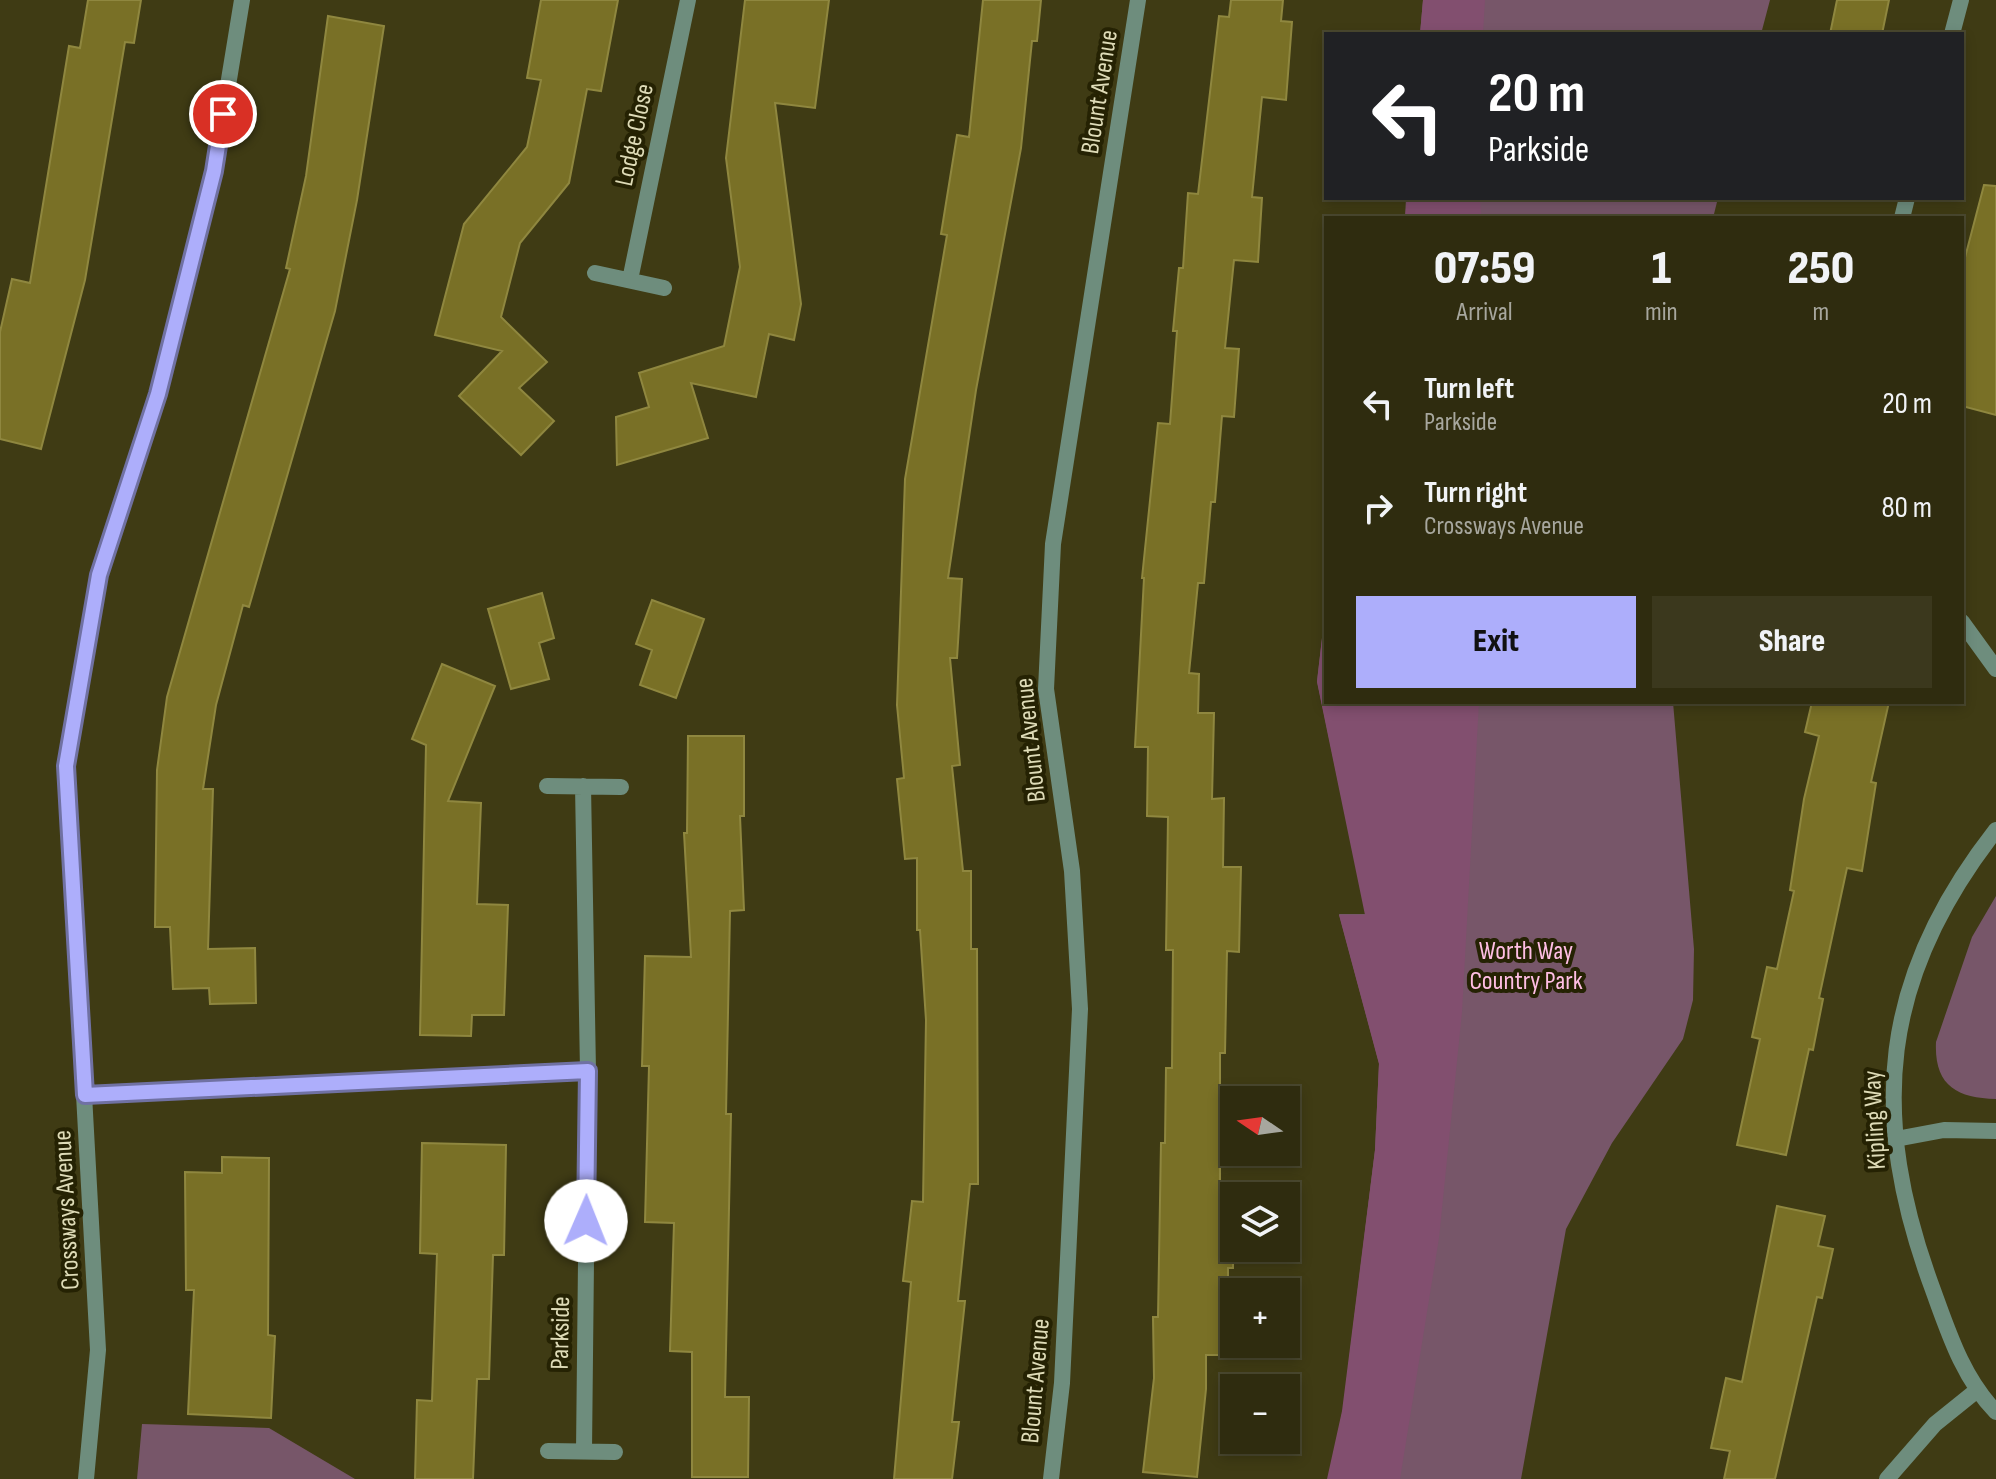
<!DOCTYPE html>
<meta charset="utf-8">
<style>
body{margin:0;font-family:"Sofia Sans Condensed",sans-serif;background:#3b381d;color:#f1f3f6;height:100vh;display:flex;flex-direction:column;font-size:30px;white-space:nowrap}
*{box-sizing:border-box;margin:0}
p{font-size:26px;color:#a7a79e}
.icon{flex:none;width:44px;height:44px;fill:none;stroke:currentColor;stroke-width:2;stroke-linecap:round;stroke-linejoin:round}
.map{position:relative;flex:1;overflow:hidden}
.drawer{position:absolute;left:1324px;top:216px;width:640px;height:488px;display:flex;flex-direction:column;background:#2f2c0f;border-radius:0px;box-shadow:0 4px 12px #0003,0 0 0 2px #4a482f}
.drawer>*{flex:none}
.banner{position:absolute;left:1324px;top:32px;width:640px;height:168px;border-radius:0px;box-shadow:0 4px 12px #0003,0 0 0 2px #4a482f;background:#202124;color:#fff;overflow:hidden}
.needle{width:52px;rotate:283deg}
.controls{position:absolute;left:1220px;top:1086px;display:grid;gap:16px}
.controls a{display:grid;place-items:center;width:80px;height:80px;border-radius:0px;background:#2f2c0f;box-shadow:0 4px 12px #0003,0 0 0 2px #4a482f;font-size:40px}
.pin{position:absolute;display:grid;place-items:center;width:68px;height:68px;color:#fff;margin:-34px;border:4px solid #fff;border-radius:50%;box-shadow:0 2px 8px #0007}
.me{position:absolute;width:88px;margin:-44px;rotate:1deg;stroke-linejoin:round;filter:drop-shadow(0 0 6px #0008)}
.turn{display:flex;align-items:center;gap:28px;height:168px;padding:0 32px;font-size:36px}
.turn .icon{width:104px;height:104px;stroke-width:2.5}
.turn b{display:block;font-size:56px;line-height:68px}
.eta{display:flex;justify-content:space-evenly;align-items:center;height:136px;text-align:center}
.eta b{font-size:48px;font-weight:800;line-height:56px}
.primary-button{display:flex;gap:16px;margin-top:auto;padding:16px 32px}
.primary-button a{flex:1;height:92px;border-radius:0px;background:#adaefb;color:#111;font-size:32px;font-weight:800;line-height:92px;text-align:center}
.primary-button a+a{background:#3b381d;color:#f1f3f6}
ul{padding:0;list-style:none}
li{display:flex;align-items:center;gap:24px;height:104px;padding:0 32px}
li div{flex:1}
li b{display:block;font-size:30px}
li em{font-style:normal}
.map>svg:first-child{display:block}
.green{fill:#775669}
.forest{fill:#824f6f}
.building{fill:#797026;stroke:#8f873f;stroke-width:2}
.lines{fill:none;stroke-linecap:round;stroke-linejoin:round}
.minor{stroke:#6e8d7d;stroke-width:16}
.route-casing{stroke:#7071a3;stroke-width:20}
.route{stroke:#adaefb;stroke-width:14}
.labels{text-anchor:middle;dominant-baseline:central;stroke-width:8;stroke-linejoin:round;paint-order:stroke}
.street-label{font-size:26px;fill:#dedbb7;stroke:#252203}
.park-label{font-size:26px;fill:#ffbee4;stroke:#252203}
</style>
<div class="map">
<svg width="1996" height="1479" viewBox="0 0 1996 1479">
<rect width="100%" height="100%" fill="#3f3b14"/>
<path class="green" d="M 1423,0 L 1770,0 L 1761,34 L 1420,34 Z
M 1406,198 L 1718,198 L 1713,218 L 1405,218 Z
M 1326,603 L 1326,702 L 1673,702 L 1694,949 L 1693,1000 L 1683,1039 L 1612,1143 L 1566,1229 L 1521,1479 L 1328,1479 L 1343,1409 L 1375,1150 L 1379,1063 L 1339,914 L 1366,914 L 1317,681 Z
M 1996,896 L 1996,1099 C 1956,1098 1934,1085 1936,1042 L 1972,937 Z
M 142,1424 L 269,1428 L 355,1479 L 137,1479 Z"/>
<path class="forest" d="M 1423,0 L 1485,0 L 1483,34 L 1420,34 Z
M 1407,198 L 1480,198 L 1481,218 L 1405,218 Z
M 1326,604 L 1326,702 L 1479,702 L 1462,1012 L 1439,1238 L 1400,1479 L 1327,1479 L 1342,1411 L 1375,1150 L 1379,1064 L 1339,915 L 1365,915 L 1317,682 Z"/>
<path class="building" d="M 88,0 L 141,0 L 134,43 L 125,42 L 85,280 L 41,449 L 0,439 L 0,332 L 12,279 L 30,283 L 69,46 L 80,48 Z
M 541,0 L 618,0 L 601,91 L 587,89 L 569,183 L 520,243 L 501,317 L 547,362 L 519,388 L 554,421 L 521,455 L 459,396 L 502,351 L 435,335 L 464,224 L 527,147 L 541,80 L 527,78 Z
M 745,0 L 829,0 L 815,108 L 775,103 L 801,304 L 794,340 L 769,334 L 756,397 L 691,383 L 708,438 L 617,465 L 616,417 L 649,407 L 639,373 L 724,346 L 740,267 L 726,158 Z
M 983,0 L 1041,0 L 1037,41 L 1032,41 L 1021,148 L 976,390 L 948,578 L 962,579 L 957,658 L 950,658 L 960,765 L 952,766 L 963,871 L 971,871 L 971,949 L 977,949 L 978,1184 L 970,1184 L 958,1301 L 965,1301 L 952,1422 L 959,1422 L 952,1479 L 894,1479 L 911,1282 L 903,1281 L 912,1201 L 923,1202 L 926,1020 L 920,930 L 917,930 L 917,858 L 905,859 L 897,779 L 904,778 L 897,705 L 905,479 L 947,235 L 941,234 L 957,135 L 969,137 Z
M 1231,0 L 1283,0 L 1281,21 L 1292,22 L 1286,100 L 1262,97 L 1252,197 L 1262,198 L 1258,262 L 1234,260 L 1225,348 L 1239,349 L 1234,417 L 1222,416 L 1215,502 L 1211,502 L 1204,583 L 1198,583 L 1189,673 L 1199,674 L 1198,713 L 1214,713 L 1212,799 L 1224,798 L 1223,867 L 1241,867 L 1239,952 L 1227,951 L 1225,1053 L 1220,1053 L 1220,1182 L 1234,1182 L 1233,1268 L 1228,1268 L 1228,1355 L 1206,1355 L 1206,1389 L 1197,1477 L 1143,1472 L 1154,1378 L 1153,1317 L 1158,1317 L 1161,1143 L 1165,1143 L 1166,1068 L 1172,1068 L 1173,950 L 1166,950 L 1168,817 L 1147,816 L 1148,747 L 1135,747 L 1144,578 L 1142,578 L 1158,423 L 1170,424 L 1177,331 L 1173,331 L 1179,268 L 1183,268 L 1188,193 L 1198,194 L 1219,16 L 1229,17 Z
M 1837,0 L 1889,0 L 1882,34 L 1830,34 Z
M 328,16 L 384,26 L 357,200 L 335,311 L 249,607 L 243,605 L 216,705 L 203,789 L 213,789 L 208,949 L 255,948 L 256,1003 L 210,1004 L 209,988 L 173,989 L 170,927 L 155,927 L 157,770 L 167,697 L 290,269 L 286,268 L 306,176 Z
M 1984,185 L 1996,186 L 1996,415 L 1962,406 L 1962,269 Z
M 542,593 L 554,638 L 539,643 L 549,679 L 511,689 L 488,609 Z
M 652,600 L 704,619 L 676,698 L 640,685 L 652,650 L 636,644 Z
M 442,664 L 495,686 L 448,801 L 481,803 L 477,904 L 508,905 L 504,1015 L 472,1015 L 471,1036 L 420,1035 L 426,745 L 412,739 Z
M 1812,702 L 1889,702 L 1871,782 L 1876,783 L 1862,871 L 1847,868 L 1819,998 L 1823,999 L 1813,1050 L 1809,1049 L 1786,1155 L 1737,1145 L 1760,1039 L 1752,1037 L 1767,967 L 1777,969 L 1794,891 L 1790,890 L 1804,799 L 1819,736 L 1805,732 Z
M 688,736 L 744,736 L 744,816 L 740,816 L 744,910 L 730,911 L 726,1114 L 731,1114 L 725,1397 L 749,1397 L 748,1477 L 692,1477 L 692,1352 L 670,1351 L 674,1223 L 645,1222 L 649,1066 L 642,1066 L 645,956 L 691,957 L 684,833 L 687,833 Z
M 422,1143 L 506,1145 L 504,1255 L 493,1255 L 489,1379 L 477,1379 L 473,1479 L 415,1479 L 417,1400 L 432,1401 L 437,1254 L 420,1253 Z
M 222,1157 L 269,1158 L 268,1335 L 275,1336 L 271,1418 L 188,1414 L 194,1290 L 186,1290 L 185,1172 L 222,1173 Z
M 1777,1206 L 1825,1216 L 1818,1246 L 1833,1249 L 1822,1298 L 1817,1297 L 1775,1479 L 1724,1479 L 1730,1451 L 1711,1448 L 1726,1378 L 1742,1382 Z"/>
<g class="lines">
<path class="minor" d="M 1952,34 L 1961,0
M 1902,218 L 1907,198
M 595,273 L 664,288
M 630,280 L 688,0
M 1962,622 L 1996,669
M 547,786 L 621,787
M 583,786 L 588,1071 L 584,1451
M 1996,830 C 1880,978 1868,1115 1933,1290 C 1949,1334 1963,1378 1996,1412
M 85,1095 L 588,1071
M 1896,1139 L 1944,1130 L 1996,1131
M 548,1451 L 615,1452
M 86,1479 L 98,1350 L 66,766 L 99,575 L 158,394 L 214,171 L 242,0
M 1051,1479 L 1062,1383 L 1080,1009 L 1072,871 L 1046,689 L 1053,544 L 1138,0
M 1887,1479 L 1935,1424 L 1976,1391"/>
</g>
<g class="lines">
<defs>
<path id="route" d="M 223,114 L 214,171 L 158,394 L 99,575 L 66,766 L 85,1095 L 588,1071 L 586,1221"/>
</defs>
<use href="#route" class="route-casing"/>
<use href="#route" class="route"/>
</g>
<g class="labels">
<g class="street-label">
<text transform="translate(1100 92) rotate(-81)">Blount Avenue</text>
<text transform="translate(635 135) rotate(-78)">Lodge Close</text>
<text transform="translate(1031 740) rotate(-96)">Blount Avenue</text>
<text transform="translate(1875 1120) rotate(-93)">Kipling Way</text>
<text transform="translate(67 1210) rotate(-93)">Crossways Avenue</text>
<text transform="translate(561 1333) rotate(-89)">Parkside</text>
<text transform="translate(1036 1381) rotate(-85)">Blount Avenue</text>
</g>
<g class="park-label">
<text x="1526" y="951">Worth Way<tspan x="1526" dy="30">Country Park</tspan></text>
</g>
</g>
</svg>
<div class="controls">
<a><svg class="needle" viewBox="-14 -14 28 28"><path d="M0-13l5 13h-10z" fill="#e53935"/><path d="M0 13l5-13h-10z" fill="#a7a79e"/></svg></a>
<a><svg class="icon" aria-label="layers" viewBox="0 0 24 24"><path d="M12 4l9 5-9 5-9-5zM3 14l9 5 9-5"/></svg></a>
<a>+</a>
<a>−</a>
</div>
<div class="pin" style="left:223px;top:114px;background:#d93025"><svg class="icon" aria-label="arrive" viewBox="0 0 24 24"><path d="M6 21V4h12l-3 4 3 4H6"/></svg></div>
<svg class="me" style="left:586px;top:1221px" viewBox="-20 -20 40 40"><circle r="19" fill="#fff"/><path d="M0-13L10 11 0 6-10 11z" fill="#adaefb"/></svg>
<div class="banner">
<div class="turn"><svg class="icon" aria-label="left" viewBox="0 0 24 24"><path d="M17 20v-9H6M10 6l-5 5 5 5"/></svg><div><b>20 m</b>Parkside</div></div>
</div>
<section class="drawer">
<div class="eta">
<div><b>07:59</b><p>Arrival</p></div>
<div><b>1</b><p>min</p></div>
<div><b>250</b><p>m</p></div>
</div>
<ul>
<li><svg class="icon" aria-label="left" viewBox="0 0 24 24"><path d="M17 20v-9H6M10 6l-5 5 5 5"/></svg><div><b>Turn left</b><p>Parkside</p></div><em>20 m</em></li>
<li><svg class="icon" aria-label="right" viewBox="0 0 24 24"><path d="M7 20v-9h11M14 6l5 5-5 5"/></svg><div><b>Turn right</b><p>Crossways Avenue</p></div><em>80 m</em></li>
</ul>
<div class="primary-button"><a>Exit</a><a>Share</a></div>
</section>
</div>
